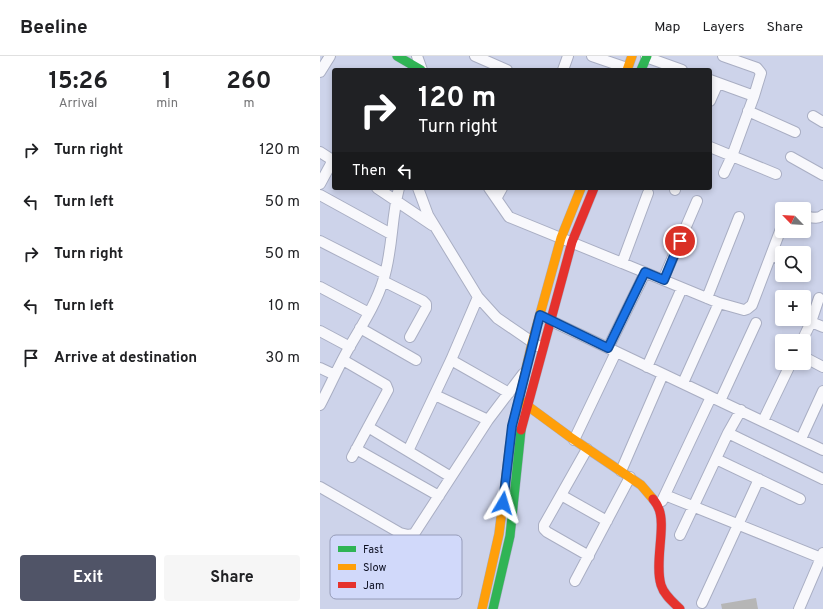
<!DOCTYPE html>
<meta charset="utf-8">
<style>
body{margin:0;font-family:Overpass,sans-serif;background:#f6f6f6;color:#202124;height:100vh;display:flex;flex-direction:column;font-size:15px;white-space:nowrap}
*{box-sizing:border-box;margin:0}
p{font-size:13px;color:#757577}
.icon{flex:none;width:22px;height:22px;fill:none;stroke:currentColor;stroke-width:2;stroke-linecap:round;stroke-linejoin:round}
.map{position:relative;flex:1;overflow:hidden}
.sheet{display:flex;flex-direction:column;background:#fff;width:320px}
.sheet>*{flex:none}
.banner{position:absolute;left:12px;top:12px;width:380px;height:122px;border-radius:4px;box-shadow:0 2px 6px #0003;background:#202124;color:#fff;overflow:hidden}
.needle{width:26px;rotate:295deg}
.buttons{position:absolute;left:455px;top:146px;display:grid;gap:8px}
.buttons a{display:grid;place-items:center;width:36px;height:36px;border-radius:4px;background:#fff;box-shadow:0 2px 6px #0003;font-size:20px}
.pin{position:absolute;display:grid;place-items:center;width:34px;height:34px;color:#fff;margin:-17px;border:2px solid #fff;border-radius:50%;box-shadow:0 1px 4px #0007}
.me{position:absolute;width:44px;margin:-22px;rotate:7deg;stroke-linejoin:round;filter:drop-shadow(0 0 3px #0008)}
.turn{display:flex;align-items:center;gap:14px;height:84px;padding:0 20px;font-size:18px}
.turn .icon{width:52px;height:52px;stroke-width:2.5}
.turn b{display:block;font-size:28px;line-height:34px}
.then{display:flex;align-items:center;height:38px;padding:0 20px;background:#0003;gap:8px;font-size:15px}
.eta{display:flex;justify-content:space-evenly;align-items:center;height:68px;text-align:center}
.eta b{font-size:24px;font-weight:700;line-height:28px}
.primary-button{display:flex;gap:8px;margin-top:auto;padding:8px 20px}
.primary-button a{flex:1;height:46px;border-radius:4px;background:#505467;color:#fff;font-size:16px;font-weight:700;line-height:46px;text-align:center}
.primary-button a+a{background:#f6f6f6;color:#202124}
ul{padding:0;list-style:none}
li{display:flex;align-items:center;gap:12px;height:52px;padding:0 20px}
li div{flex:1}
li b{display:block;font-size:15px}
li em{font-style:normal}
header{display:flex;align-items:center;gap:24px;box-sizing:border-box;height:56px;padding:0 20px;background:#fff;border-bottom:1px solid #e0e0e0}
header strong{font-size:19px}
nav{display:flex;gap:22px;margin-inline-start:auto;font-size:14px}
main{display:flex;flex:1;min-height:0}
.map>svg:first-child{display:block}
.building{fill:#b6b6b6}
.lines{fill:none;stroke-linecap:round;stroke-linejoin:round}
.street-casing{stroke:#a9aec3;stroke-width:12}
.fast-casing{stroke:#a9aec3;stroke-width:10}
.slow-casing{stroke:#a9aec3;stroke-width:10}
.jam-casing{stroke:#a9aec3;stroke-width:10}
.street{stroke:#f8f8fc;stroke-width:10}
.fast{stroke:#30b455;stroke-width:9}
.slow{stroke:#ff9f0a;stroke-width:9}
.jam{stroke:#e5322d;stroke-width:9}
.route-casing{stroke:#114b97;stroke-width:10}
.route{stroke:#1a73e8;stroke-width:7}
.key{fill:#d1d9fa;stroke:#969cb9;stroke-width:1}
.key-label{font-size:11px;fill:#0c0f21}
</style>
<header>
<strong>Beeline</strong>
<nav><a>Map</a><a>Layers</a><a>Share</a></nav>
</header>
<main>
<section class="sheet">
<div class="eta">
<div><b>15:26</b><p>Arrival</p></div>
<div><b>1</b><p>min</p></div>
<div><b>260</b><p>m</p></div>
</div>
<ul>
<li><svg class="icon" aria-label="right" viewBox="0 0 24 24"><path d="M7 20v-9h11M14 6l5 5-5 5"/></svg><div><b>Turn right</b></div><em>120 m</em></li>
<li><svg class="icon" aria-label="left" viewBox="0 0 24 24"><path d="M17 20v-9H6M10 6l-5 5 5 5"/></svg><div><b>Turn left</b></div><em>50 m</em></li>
<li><svg class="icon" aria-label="right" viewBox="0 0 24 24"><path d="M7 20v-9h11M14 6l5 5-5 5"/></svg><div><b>Turn right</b></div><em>50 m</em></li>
<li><svg class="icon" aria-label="left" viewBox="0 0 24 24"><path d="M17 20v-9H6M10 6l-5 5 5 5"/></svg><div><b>Turn left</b></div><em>10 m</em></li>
<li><svg class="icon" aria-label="arrive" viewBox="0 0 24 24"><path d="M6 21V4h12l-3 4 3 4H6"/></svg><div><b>Arrive at destination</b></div><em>30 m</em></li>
</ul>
<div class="primary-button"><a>Exit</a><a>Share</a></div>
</section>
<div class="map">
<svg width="503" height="553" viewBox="0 0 503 553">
<rect width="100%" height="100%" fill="#cdd3ea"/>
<path class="building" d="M 436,542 L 438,553 L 402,553 L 401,548 Z"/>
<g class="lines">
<defs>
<path id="street" d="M 97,0 L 102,14
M 155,0 L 187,14
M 272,0 L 307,12
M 403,0 L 437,12 L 441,17 L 434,40
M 326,1 L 362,14
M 243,14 L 248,0
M 0,16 L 10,0
M 390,24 L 434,40 L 412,100 L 404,117
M 390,45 L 398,27
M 428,55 L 475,76
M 493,60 L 503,66
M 390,91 L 456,118
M 0,96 L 14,105
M 471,101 L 503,119
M 0,128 L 13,104
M 57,132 L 112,169
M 98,132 L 108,159 L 158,241 L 177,262 L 218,290
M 169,132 L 189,161 L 302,207 L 328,137
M 355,134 L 355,132
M 0,139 L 71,178
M 177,141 L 182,132
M 484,160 C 491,161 497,164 503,159
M 0,185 L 65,218
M 451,199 L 462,204
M 302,207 L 399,247 L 424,254 L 427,253 L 432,249 L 462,170
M 343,224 L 377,145
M 63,225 L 103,245 L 106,248 L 106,252 L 90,281
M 0,231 L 49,257
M 387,242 L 419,161
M 225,262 L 503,394
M 491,266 L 503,271
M 40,272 L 96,304
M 0,275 L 30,291
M 482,285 L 491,266 L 499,242
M 288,292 L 325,217
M 484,301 L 503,311
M 23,304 L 66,329 L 68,334 L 32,401
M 131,304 L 189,337
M 327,311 L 362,232
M 0,312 L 15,319
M 363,327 L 399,247
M 115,339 L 168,364
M 400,345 L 436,267
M 0,349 C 10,330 19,309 30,290 C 42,269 56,248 63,225 C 73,195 71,162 79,132
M 443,365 L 471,307
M 48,371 L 131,421
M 408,377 L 503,423
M 481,383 L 503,335
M 254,384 L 296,296
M 36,393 L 119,440
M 267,393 L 224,469 L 224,473 L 227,476 L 269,500
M 88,395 L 131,304 L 158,241
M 396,403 L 480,443
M 301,415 L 343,318
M 0,431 L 80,477 L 88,479 L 94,478 L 168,364 L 203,318
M 241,439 L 287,465
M 345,439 L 501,502
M 342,445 L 391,341
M 360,479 L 408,377 L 421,354
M 255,525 L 310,421
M 382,547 L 439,423
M 479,553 L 503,497"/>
<path id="fast" d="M 77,0 L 101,14
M 321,14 L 327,0
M 173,553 L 190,480 L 201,374"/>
<path id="slow" d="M 307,14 L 312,0
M 201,345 L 250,381 L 321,429 L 333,443
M 195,360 L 212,287 L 241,182 L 261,132
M 162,553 L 179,478 L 190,388"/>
<path id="jam" d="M 201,374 L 252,186 L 274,132
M 333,443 C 335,446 337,448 338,451 C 347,468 334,506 341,529 C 344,539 353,546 360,553"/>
</defs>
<use href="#street" class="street-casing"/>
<use href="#fast" class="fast-casing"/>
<use href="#slow" class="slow-casing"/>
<use href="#jam" class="jam-casing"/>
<use href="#street" class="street"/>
<use href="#fast" class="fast"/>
<use href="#slow" class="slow"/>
<use href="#jam" class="jam"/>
</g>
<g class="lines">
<defs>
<path id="route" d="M 183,447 L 192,370 L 220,259 L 288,292 L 325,216 L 344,224 L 360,185"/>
</defs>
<use href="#route" class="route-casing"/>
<use href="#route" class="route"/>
</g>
<rect x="10" y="479" width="132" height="64" rx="6" class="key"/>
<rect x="18" y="490" width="18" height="6" fill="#30b455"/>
<rect x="18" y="508" width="18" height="6" fill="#ff9f0a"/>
<rect x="18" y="526" width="18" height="6" fill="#e5322d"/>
<g class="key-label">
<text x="43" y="497">Fast</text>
<text x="43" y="515">Slow</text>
<text x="43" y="533">Jam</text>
</g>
</svg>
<div class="buttons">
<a><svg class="needle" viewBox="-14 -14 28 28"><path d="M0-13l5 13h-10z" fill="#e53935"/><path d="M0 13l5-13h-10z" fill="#757577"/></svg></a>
<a><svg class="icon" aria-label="search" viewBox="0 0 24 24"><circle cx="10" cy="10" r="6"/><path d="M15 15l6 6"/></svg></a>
<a>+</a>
<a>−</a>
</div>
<div class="pin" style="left:360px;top:185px;background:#d93025"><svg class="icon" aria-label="arrive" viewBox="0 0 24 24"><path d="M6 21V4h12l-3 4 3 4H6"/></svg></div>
<svg class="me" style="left:183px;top:447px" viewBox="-20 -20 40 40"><path d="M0-17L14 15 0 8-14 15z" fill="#1a73e8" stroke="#fff" stroke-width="4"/></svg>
<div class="banner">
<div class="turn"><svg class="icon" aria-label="right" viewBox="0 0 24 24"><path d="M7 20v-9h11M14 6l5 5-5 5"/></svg><div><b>120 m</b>Turn right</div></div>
<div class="then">Then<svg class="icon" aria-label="left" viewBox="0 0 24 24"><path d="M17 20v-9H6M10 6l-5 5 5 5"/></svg></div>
</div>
</div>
</main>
